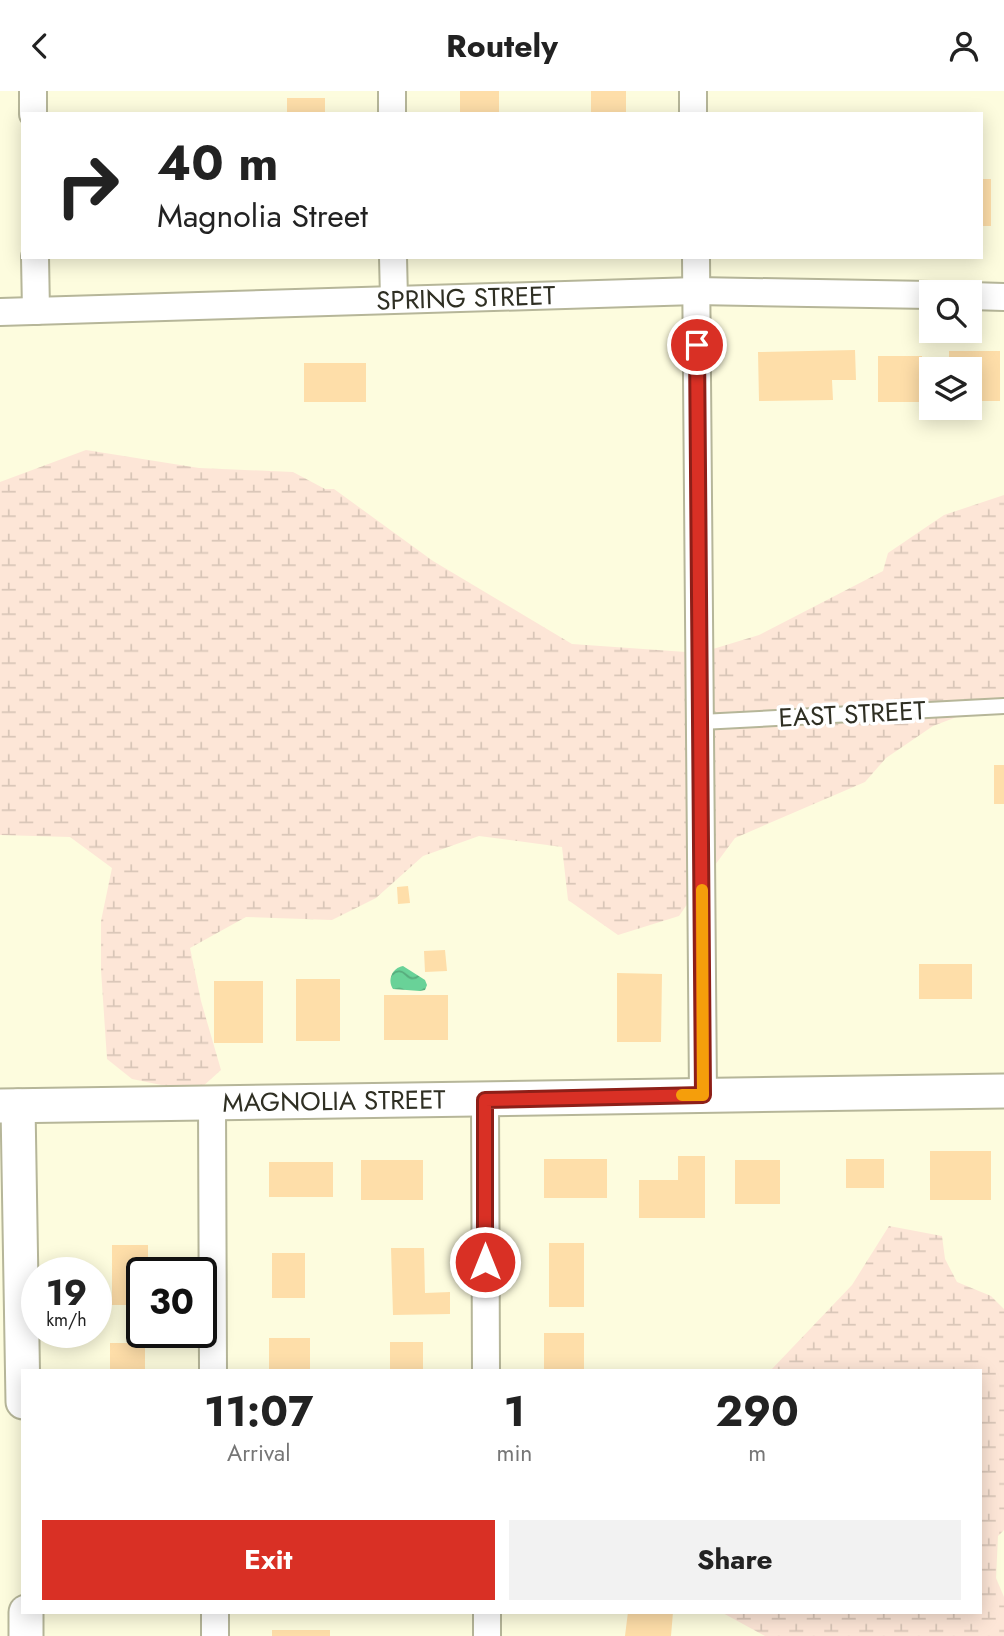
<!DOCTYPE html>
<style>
body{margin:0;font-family:Jost,sans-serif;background:#f2f2f2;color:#222;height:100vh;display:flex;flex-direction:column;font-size:26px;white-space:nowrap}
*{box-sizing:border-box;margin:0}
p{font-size:23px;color:#767676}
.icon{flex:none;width:38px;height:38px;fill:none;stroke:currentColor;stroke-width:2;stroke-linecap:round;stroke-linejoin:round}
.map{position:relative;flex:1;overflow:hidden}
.side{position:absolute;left:21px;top:1278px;width:961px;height:245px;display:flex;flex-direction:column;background:#fff;border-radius:0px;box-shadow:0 4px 18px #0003}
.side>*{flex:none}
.hud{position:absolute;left:21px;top:21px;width:962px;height:147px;border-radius:0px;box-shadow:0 4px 18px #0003;background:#fff;color:#222;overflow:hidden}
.tools{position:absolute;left:919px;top:189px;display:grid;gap:14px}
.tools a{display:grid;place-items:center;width:63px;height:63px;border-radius:0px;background:#fff;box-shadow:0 4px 18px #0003;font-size:35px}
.speed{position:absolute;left:21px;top:1166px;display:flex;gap:14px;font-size:35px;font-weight:700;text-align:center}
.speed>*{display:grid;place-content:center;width:91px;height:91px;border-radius:50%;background:#fff;box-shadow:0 4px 18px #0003;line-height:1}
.speed small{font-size:18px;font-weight:400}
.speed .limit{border:4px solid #111;border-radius:10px;background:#fff;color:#111}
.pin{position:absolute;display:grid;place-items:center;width:60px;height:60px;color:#fff;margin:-30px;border:4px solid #fff;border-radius:50%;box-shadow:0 2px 7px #0007}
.me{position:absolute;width:77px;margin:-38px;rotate:0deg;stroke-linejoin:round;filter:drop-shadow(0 0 5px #0008)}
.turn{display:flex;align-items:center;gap:24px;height:147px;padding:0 21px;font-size:32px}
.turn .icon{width:91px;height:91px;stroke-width:2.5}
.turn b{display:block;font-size:49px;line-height:60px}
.eta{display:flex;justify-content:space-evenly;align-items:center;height:119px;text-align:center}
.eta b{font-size:42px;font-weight:700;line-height:49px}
.cta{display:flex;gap:14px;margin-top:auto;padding:14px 21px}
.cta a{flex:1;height:80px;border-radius:0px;background:#d93025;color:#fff;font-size:28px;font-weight:700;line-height:80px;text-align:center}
.cta a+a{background:#f2f2f2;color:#222}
header{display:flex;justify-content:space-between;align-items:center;height:91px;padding:0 21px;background:#fff;font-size:32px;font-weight:700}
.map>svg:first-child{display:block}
.wetland{fill:url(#wetland-marsh)}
.water{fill:url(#water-waves)}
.building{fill:#fedea9}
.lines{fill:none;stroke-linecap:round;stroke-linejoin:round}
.service-casing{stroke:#b6b699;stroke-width:18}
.minor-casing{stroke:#b6b699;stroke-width:30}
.tertiary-casing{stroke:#b6b699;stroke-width:37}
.service{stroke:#fff;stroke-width:14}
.minor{stroke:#fff;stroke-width:26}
.tertiary{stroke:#fff;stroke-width:33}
.route-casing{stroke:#8d1f18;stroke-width:18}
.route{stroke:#d93025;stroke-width:12}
.slow{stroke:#f59e0b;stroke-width:12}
.labels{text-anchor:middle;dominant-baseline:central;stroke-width:7;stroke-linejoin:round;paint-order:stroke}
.street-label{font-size:26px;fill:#2f2f23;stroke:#fff}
</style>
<header><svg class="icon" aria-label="back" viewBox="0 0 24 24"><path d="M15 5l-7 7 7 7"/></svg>Routely<svg class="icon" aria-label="person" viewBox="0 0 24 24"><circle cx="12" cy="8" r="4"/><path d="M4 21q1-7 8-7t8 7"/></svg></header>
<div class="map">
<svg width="1004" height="1545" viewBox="0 0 1004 1545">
<defs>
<pattern id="wetland-marsh" width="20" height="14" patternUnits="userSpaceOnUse" patternTransform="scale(1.75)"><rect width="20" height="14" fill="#fde6d7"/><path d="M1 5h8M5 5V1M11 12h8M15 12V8" fill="none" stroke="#d9c6b8"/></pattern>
<pattern id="water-waves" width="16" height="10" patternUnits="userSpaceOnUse" patternTransform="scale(1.75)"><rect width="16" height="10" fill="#69d298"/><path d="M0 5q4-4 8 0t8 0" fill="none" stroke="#57ab7c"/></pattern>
</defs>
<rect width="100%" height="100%" fill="#fdfcde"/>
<path class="wetland" d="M 86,359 L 199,377 L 293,381 L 325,398 L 334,398 L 433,470 L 572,553 L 686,561 L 688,812 L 679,825 L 618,844 L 568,809 L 562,756 L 479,745 L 423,765 L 376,807 L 332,829 L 246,826 L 190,857 L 201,910 L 221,979 L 201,997 L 176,997 L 132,988 L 107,968 L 101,879 L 101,830 L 112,777 L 70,746 L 0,744 L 0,391 Z
M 1004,404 L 1004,608 L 933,635 L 886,667 L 865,691 L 735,747 L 715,774 L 713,558 L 759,544 L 883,480 L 888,462 L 944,424 Z
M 889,1135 L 942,1145 L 945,1168 L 957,1191 L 991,1205 L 1004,1218 L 1004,1439 L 998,1445 L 996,1487 L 1004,1506 L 1004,1545 L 765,1545 L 721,1521 L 980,1521 L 980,1279 L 771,1279 L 852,1194 Z"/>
<path class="water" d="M 403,875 L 425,889 L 427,894 L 425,899 L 420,900 L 393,898 C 387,889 392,877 403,875 Z"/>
<path class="building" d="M 460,0 L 499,0 L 499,23 L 460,23 Z
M 591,0 L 626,0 L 626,23 L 591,23 Z
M 287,7 L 325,7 L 325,23 L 287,23 Z
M 982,88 L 991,88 L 991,135 L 982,135 Z
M 855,259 L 856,289 L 832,289 L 833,309 L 759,310 L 758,261 Z
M 949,260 L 1000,260 L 1000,310 L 970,310 L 970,278 L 949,278 Z
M 878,265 L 922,265 L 922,311 L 878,311 Z
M 304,272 L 366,272 L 366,311 L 304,311 Z
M 994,674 L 1004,674 L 1004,713 L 994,713 Z
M 408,795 L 410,812 L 398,813 L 397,796 Z
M 445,859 L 447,880 L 425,881 L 424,860 Z
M 919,873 L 972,873 L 972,908 L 919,908 Z
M 617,882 L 662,883 L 661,951 L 617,951 Z
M 296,888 L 340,888 L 340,950 L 296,950 Z
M 214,890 L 263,890 L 263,952 L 214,952 Z
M 384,904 L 448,904 L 448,949 L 384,949 Z
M 930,1060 L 991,1060 L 991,1109 L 930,1109 Z
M 678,1065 L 705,1065 L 705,1127 L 639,1127 L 639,1089 L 678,1089 Z
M 544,1068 L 607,1068 L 607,1107 L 544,1107 Z
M 846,1068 L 884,1068 L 884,1097 L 846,1097 Z
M 361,1069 L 423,1069 L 423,1109 L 361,1109 Z
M 735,1069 L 780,1069 L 780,1113 L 735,1113 Z
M 269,1071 L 333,1071 L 333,1106 L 269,1106 Z
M 549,1152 L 584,1152 L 584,1216 L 549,1216 Z
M 112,1154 L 148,1154 L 148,1181 L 142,1181 L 142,1214 L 112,1214 Z
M 391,1157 L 424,1157 L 425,1202 L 450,1201 L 450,1223 L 393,1224 Z
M 272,1162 L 305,1162 L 305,1207 L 272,1207 Z
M 544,1242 L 584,1242 L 584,1279 L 544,1279 Z
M 269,1247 L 310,1247 L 310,1279 L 269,1279 Z
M 390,1251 L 423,1251 L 423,1279 L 390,1279 Z
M 110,1252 L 145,1252 L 145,1279 L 110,1279 Z
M 628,1521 L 673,1521 L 671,1545 L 625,1545 Z
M 272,1539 L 330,1539 L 330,1545 L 272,1545 Z"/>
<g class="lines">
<defs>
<path id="service" d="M 701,631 L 1004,615"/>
<g id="minor">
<path d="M 33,0 L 33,23"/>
<path d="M 392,0 L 392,23"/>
<path d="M 693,0 L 693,23"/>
<path d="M 35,166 L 36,220"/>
<path d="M 393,166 L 394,208"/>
<path d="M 696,166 L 703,1004"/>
<path d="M 970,205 L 1004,206"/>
<path id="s1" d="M 0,221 L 696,200 L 931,204"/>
<path d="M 485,1009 L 486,1279"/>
<path d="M 212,1012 L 213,1279"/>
<path d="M 215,1521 L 215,1545"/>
<path d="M 487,1521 L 487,1545"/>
</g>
<g id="tertiary">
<path id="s2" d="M 0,1015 L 1004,1000"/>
<path d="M 18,1015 L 23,1311"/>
<path d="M 26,1521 L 26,1545"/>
</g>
</defs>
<use href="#service" class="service-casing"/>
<use href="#minor" class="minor-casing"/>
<use href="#tertiary" class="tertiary-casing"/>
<use href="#service" class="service"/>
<use href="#minor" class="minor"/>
<use href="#tertiary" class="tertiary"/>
</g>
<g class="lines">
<defs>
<path id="route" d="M 485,1171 L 485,1009 L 703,1004 L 697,254"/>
</defs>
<use href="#route" class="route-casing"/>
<use href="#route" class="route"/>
<path class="slow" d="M 682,1004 L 703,1004 L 702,799"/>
</g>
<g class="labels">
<g class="street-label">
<text stroke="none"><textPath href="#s1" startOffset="466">SPRING STREET</textPath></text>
<text transform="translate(852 623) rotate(-3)">EAST STREET</text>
<text stroke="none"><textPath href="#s2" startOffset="334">MAGNOLIA STREET</textPath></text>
</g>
</g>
</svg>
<div class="tools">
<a><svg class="icon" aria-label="search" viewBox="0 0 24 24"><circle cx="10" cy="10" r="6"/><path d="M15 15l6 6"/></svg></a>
<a><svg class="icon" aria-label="layers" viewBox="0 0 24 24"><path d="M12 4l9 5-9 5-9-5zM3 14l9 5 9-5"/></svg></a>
</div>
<div class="speed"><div>19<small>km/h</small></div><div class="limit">30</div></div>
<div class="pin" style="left:697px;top:254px;background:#d93025"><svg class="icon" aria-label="arrive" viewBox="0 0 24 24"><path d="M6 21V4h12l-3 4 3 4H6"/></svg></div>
<svg class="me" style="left:485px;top:1171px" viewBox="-20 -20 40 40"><circle r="17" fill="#d93025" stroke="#fff" stroke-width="3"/><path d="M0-11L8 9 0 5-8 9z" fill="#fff"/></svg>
<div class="hud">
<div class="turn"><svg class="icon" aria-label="right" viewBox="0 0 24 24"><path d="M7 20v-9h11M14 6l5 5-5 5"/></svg><div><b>40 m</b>Magnolia Street</div></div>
</div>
<section class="side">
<div class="eta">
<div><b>11:07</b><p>Arrival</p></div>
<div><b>1</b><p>min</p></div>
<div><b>290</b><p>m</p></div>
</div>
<div class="cta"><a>Exit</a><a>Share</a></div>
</section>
</div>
